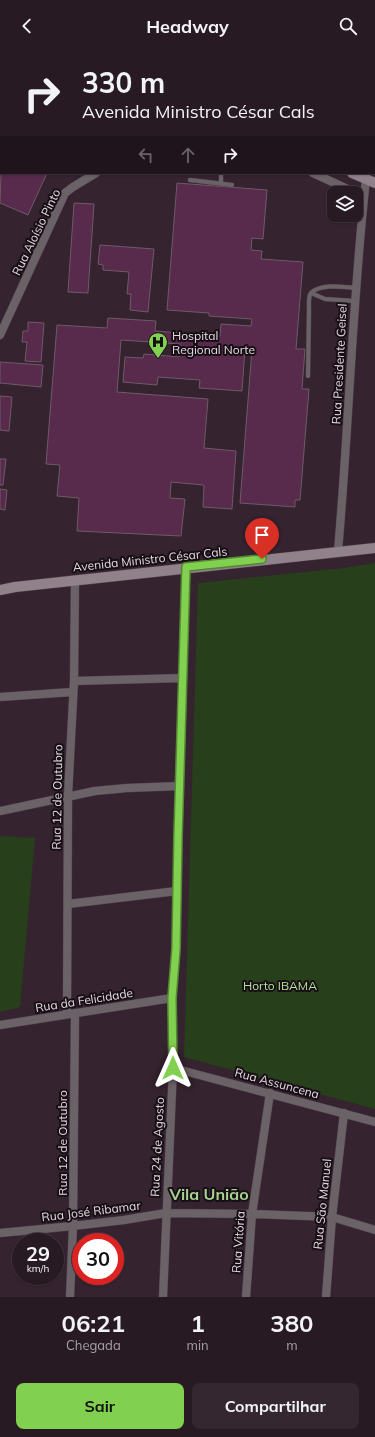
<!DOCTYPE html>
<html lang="pt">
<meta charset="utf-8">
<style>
body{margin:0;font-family:Mulish,sans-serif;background:#342730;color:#f1f3f6;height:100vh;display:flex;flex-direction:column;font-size:15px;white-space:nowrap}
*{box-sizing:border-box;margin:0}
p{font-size:13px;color:#a5a1a6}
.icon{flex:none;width:22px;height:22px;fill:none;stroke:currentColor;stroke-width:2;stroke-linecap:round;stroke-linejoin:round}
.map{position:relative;height:1245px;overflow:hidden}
.sheet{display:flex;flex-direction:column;background:#281a23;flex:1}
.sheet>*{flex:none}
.top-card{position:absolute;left:0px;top:0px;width:375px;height:122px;box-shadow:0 1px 3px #0004,0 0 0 1px #443841;background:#281a23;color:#f1f3f6;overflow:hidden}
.fabs{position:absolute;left:327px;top:134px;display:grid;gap:8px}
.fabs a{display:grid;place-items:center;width:36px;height:36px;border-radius:8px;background:#281a23;box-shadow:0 1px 3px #0004,0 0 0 1px #443841;font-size:20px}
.speed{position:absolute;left:12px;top:1181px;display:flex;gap:8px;font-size:20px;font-weight:700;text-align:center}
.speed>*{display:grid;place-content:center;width:52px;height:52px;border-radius:50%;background:#281a23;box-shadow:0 1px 3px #0004,0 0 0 1px #443841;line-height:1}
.speed small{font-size:10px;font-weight:400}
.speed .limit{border:6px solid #d22;background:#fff;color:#111}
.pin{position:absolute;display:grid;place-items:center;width:34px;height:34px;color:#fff;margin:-41px -17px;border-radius:50% 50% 50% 0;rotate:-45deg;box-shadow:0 0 4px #0007}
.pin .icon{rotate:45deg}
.me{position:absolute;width:44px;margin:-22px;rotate:0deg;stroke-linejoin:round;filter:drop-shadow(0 0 3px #0008)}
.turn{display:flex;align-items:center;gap:14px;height:84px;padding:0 16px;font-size:18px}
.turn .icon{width:52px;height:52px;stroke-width:2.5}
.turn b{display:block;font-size:28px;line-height:34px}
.lanes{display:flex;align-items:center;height:38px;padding:0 16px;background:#0003;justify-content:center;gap:20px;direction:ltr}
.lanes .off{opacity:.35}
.eta{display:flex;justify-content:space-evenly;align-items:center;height:68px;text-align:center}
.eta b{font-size:24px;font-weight:700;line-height:28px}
.primary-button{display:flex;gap:8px;margin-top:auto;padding:8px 16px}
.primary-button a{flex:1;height:46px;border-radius:8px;background:#82d04f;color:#111;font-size:16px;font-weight:700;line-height:46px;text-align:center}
.primary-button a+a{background:#342730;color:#f1f3f6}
header{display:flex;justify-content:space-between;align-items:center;height:52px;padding:0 16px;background:#281a23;font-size:18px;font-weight:700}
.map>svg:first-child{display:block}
.green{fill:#283f1b}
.building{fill:#582a4b;stroke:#6f5a68}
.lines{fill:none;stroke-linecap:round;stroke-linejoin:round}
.lane-casing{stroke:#51404b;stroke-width:5}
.street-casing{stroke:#51404b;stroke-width:9}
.secondary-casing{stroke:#51404b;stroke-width:11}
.lane{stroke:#6b6268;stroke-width:4}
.street{stroke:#6b6268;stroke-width:8}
.secondary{stroke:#90818b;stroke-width:10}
.tram{stroke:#c1b3bc;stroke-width:1}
.route-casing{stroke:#548733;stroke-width:10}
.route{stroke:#82d04f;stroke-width:7}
.labels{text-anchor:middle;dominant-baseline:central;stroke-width:4;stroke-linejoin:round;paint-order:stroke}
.street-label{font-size:12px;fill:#e5d9e1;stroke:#170f15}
.poi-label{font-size:12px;fill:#e5d9e1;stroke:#170f15;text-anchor:start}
.park-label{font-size:12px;fill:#b4e499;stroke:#170f15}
.district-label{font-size:16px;font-weight:bold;fill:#a7d290;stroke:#170f15}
</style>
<header><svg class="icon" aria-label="back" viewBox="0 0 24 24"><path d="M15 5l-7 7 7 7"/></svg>Headway<svg class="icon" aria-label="search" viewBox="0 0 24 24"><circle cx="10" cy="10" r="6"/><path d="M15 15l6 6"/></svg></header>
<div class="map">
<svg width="375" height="1245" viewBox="0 0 375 1245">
<rect width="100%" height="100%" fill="#35232f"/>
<path class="green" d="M 375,511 L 375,1057 L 184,1005 L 198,531 L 344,516 Z
M 0,784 L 35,786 L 20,955 L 0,960 Z"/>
<path class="building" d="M 1,121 L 47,121 L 28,163 L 0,151 Z
M 177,131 L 267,138 L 263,187 L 252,186 L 251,198 L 262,199 L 261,207 L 303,210 L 296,297 L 305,297 L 302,337 L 309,337 L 300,448 L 295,448 L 295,455 L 240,451 L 252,297 L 245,297 L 242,339 L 199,336 L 200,328 L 158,325 L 157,333 L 123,330 L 125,305 L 143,306 L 144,302 L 179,305 L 180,292 L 121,288 L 117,340 L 208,347 L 204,396 L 236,399 L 232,457 L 203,455 L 204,433 L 171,430 L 170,446 L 185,447 L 181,484 L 77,479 L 79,446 L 57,444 L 60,413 L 46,412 L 57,273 L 107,276 L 108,266 L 156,269 L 155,279 L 220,284 L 221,272 L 251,274 L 252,267 L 209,264 L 209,261 L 167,258 Z
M 74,151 L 94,152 L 88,241 L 68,240 Z
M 100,193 L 154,197 L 148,260 L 130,258 L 131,242 L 127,242 L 129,220 L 103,218 L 103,213 L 98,212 Z
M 28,270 L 44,271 L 41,310 L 25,309 L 27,290 L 22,290 L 23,279 L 28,279 Z
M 0,310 L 43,313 L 41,335 L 0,331 Z
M 0,344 L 12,345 L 9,379 L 0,378 Z
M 0,407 L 6,407 L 3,433 L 0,433 Z
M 0,437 L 7,438 L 5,458 L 0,457 Z"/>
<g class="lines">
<defs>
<path id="lane" d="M 190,128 L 232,133
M 221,132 L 221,121
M 311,241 L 325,247 L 355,249
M 308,324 L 309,257 C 309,252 308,245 311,241 C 321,231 344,235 356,236"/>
<path id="street" d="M 204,1 L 204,0
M 374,3 L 375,1
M 313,121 L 356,141
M 0,283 L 65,141 L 73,135 L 96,121
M 338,499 C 349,375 352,251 366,127
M 74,629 L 183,626
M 0,645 L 72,640
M 0,759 L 95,739 L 127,736 L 180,734
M 68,852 L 177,839
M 67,962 L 68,744 L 74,629 L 75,528
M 0,973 L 172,946
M 173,1016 L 375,1070
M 0,1181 L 73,1174 L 124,1168 L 166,1161 L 252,1162 L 332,1165 L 375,1178
M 70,1245 L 73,1174 L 75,961
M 163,1245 L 173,1016 L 172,946 L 176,897 L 178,785 L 186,515
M 246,1245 L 252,1162 L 270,1041
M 326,1245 L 332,1165 L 344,1061"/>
<path id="secondary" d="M 57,0 L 59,1
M 73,0 L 74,1
M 142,0 L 143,1
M 374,112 L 375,112
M 352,121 L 375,131
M 0,538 L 15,535 L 375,496"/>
</defs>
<use href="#lane" class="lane-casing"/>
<use href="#street" class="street-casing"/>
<use href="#secondary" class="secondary-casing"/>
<use href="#lane" class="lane"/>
<use href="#street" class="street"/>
<use href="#secondary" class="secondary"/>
<path class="tram" d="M 126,0 L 127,1
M 372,121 L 375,122"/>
</g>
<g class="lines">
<defs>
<path id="route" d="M 173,1016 L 172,946 L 176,897 L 178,785 L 186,515 L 262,507"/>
</defs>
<use href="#route" class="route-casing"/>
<use href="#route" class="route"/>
</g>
<defs>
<symbol id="hospital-pin" viewBox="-11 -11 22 30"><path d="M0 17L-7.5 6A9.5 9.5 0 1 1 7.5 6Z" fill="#82d04f" stroke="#170f15"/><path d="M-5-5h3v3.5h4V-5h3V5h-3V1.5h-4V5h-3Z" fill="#111"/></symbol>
</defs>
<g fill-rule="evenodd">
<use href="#hospital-pin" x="147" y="279" width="22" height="30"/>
</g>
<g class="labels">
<g class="street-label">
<text transform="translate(36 180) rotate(-64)">Rua Aloísio Pinto</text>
<text transform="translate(339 312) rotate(-87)">Rua Presidente Geisel</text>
<text transform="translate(150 507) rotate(-6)">Avenida Ministro César Cals</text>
<text transform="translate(57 745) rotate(-89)">Rua 12 de Outubro</text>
<text transform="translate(84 948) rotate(-9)">Rua da Felicidade</text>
<text transform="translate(277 1031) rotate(15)">Rua Assuncena</text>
<text transform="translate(62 1091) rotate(-90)">Rua 12 de Outubro</text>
<text transform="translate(157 1095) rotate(-87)">Rua 24 de Agosto</text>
<text transform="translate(322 1152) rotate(-84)">Rua São Manuel</text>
<text transform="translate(91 1159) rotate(-7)">Rua José Ribamar</text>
<text transform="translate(238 1190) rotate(-86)">Rua Vitória</text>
</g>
<g class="poi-label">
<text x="172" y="283">Hospital<tspan x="172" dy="14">Regional Norte</tspan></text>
</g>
<g class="park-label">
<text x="280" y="933">Horto IBAMA</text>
</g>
<g class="district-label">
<text x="209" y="1142">Vila União</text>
</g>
</g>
</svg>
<div class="fabs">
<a><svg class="icon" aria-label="layers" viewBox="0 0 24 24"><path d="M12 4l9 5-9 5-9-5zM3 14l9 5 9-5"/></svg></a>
</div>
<div class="speed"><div>29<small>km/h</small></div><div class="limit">30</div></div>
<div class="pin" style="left:262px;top:507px;background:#d93025"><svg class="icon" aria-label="arrive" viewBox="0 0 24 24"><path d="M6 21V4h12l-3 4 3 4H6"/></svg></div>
<svg class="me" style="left:173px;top:1016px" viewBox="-20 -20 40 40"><path d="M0-17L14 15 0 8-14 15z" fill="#82d04f" stroke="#fff" stroke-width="4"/></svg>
<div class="top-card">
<div class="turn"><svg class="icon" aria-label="right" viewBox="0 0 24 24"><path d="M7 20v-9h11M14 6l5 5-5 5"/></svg><div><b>330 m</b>Avenida Ministro César Cals</div></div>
<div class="lanes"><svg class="icon off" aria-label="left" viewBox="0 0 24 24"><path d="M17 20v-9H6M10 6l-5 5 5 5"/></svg><svg class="icon off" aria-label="ahead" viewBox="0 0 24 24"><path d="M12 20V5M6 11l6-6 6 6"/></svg><svg class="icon" aria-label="right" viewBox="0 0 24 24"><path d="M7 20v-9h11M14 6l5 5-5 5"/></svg></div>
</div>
</div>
<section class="sheet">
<div class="eta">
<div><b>06:21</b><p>Chegada</p></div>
<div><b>1</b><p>min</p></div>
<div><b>380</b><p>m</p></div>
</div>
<div class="primary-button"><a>Sair</a><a>Compartilhar</a></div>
</section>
